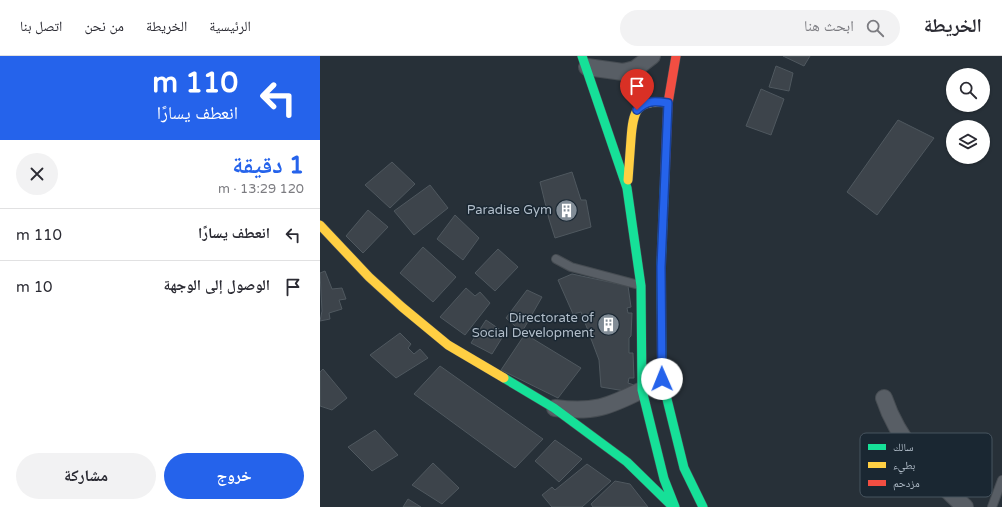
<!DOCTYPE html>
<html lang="ar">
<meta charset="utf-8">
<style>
body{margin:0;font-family:"Varela Round","Noto Naskh Arabic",sans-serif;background:#f2f2f3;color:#2b2b33;direction:rtl;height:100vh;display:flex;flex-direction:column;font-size:15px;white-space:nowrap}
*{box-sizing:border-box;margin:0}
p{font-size:13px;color:#7c7c81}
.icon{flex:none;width:22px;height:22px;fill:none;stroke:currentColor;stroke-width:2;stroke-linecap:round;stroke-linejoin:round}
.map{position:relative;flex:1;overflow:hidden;direction:ltr}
.details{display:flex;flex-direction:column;background:#fff;width:320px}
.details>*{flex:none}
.guide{background:#2563eb;color:#fff;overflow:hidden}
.controls{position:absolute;left:626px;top:12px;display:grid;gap:8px}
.controls a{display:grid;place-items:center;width:44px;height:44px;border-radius:50%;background:#fff;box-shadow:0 1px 3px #0004;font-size:20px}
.pin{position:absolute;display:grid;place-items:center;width:34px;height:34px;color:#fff;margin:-41px -17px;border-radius:50% 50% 50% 0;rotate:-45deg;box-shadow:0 0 4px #0007}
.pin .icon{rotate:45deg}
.me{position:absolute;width:44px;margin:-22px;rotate:359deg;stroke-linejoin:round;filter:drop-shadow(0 0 3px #0008)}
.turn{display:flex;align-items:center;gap:14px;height:84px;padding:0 16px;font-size:18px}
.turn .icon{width:52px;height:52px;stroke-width:2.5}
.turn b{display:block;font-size:28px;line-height:34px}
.round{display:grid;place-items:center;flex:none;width:42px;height:42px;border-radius:21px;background:#f2f2f3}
.headline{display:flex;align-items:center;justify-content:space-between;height:68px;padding:0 16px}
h1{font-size:24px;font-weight:700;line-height:30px;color:#2563eb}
.primary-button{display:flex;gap:8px;margin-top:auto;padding:8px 16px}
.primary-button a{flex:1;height:46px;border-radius:24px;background:#2563eb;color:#fff;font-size:16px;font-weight:700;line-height:46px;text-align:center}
.primary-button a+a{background:#f2f2f3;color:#2b2b33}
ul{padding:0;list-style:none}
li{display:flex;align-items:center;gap:12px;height:52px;padding:0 16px;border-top:1px solid #e1e1e2}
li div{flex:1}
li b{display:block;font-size:15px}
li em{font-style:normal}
header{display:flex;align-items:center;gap:24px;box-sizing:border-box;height:56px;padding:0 20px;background:#fff;border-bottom:1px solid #e1e1e2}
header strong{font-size:19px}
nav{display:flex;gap:22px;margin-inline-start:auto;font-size:14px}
.search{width:280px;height:36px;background:#f2f2f3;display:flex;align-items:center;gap:10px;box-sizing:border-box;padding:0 14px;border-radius:22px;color:#7c7c81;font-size:15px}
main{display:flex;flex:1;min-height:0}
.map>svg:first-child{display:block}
.building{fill:#3d444b;stroke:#4f585f}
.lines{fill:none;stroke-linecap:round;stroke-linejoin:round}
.lane-casing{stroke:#464c52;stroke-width:10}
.street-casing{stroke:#464c52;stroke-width:18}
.fast-casing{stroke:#464c52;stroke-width:10}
.slow-casing{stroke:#464c52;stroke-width:10}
.jam-casing{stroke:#464c52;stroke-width:10}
.lane{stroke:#585e65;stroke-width:8}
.street{stroke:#585e65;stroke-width:16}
.fast{stroke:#16e098;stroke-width:9}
.slow{stroke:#ffcf43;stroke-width:9}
.jam{stroke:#f24e42;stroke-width:9}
.route-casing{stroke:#184099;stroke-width:10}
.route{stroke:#2563eb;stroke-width:7}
.labels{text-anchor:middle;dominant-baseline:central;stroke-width:3;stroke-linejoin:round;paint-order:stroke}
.poi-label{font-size:13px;fill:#b1bdc9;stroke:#1a2732;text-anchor:end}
.key{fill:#1a2732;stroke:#47545f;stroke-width:1}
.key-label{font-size:11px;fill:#b1bdc9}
</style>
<header>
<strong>الخريطة</strong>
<div class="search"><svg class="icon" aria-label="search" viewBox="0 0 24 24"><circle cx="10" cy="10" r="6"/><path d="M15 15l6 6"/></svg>ابحث هنا</div>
<nav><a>الرئيسية</a><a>الخريطة</a><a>من نحن</a><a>اتصل بنا</a></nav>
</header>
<main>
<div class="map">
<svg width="682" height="451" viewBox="0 0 682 451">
<rect width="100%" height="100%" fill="#273038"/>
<path class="building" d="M 463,0 L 490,0 L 484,10 Z
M 456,10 L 473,17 L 469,35 L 449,31 Z
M 441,33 L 464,43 L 451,79 L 426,70 Z
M 578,64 L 614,82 L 557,159 L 527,136 Z
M 72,106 L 95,128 L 70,152 L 45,129 Z
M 252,116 L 261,144 L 266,144 L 271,171 L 235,182 L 229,163 L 220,126 Z
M 110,129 L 128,152 L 94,179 L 74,155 Z
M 48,154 L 68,171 L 43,197 L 26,180 Z
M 135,159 L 159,182 L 143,204 L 117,183 Z
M 103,191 L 136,221 L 113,246 L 80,217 Z
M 178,193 L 198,211 L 175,235 L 155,217 Z
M 5,215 L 12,233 L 22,232 L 26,243 L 19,244 L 22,253 L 9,257 L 10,263 L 0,265 L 2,255 L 0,217 Z
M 252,218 L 308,230 L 311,251 L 307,252 L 308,257 L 312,257 L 311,280 L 309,282 L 309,297 L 313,297 L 314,322 L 309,322 L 308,327 L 314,329 L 311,336 L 281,331 L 279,304 L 261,256 L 253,258 L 238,224 Z
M 146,232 L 155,240 L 160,236 L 170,247 L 145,279 L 120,261 Z
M 207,234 L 222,241 L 202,276 L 186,262 Z
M 166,264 L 185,277 L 172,298 L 151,287 Z
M 80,277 L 91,288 L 88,292 L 94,298 L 100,293 L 108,302 L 76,322 L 50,299 Z
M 205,278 L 261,312 L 238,342 L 181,314 Z
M 120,310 L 223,383 L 195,412 L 94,338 Z
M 3,313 L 27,342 L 12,354 L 0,350 L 0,316 Z
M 55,374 L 78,399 L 52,415 L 28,391 Z
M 235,384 L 262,403 L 239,426 L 215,405 Z
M 113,407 L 139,432 L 122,448 L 92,429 Z
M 267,408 L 291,425 L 262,451 L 232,451 L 222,439 L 232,431 L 235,434 Z
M 295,425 L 310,428 L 328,451 L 273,451 L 271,448 Z
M 88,443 L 101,451 L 83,451 Z"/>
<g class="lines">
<defs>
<path id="lane" d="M 236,203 L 251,211 L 319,229
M 672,451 L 682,424"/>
<path id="street" d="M 267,11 L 303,16 L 315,13 L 332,0
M 564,342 C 578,385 612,421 645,451
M 235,352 C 273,357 288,351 322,334"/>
<path id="fast" d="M 262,0 L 307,132 L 321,230 L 322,334 L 344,423 L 355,451
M 345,117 L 341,211 L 342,323 L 364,412 L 383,451
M 184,322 L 234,352 L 307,406 L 352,450"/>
<path id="slow" d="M 308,124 C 309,110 310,97 311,83 C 313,55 316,43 348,47
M 0,169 L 49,221 L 82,251 L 128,289 L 184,322"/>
<path id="jam" d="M 345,117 L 348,47 L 356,0"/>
</defs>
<use href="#lane" class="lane-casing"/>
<use href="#street" class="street-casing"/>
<use href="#fast" class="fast-casing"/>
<use href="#slow" class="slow-casing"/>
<use href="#jam" class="jam-casing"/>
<use href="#lane" class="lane"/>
<use href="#street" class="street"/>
<use href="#fast" class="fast"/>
<use href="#slow" class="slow"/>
<use href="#jam" class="jam"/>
</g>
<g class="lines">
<defs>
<path id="route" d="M 317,54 C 327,44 335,45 348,47 L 341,211 L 342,323"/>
</defs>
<use href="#route" class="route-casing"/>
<use href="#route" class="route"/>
</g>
<defs>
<symbol id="building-disc" viewBox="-11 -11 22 22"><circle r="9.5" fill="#818c96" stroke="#1a2732"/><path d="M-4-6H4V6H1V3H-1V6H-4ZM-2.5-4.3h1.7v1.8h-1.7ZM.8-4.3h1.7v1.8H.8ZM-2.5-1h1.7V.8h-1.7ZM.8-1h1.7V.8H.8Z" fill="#fff"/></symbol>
</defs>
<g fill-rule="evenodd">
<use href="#building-disc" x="234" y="142" width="25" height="25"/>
<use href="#building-disc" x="276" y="256" width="25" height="25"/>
</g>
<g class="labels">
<g class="poi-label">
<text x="232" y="154">Paradise Gym</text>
<text x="274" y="262">Directorate of<tspan x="274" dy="15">Social Development</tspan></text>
</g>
</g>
<rect x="540" y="377" width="132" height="64" rx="6" class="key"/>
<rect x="548" y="388" width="18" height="6" fill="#16e098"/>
<rect x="548" y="406" width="18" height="6" fill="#ffcf43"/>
<rect x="548" y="424" width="18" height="6" fill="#f24e42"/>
<g class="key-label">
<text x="573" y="395">سالك</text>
<text x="573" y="413">بطيء</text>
<text x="573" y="431">مزدحم</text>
</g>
</svg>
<div class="controls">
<a><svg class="icon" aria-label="search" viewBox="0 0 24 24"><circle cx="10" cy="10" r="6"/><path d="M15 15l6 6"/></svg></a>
<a><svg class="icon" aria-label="layers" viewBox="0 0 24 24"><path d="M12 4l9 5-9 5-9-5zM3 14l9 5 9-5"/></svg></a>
</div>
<div class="pin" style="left:317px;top:54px;background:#d93025"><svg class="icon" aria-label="arrive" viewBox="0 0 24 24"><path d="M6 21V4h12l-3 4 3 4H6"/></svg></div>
<svg class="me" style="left:342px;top:323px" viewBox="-20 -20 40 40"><circle r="19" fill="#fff"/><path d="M0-13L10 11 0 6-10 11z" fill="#2563eb"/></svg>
</div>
<section class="details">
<div class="guide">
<div class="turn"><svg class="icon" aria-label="left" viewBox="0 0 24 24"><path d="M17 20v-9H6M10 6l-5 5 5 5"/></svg><div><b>110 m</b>انعطف يسارًا</div></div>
</div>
<div class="headline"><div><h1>1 دقيقة</h1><p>120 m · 13:29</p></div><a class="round"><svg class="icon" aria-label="close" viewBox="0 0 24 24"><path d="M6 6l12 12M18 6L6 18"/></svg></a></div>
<ul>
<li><svg class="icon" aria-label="left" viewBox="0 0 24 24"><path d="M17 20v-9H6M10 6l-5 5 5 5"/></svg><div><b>انعطف يسارًا</b></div><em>110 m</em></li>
<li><svg class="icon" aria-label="arrive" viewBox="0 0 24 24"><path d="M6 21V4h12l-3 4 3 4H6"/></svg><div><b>الوصول إلى الوجهة</b></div><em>10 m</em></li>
</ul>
<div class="primary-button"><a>خروج</a><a>مشاركة</a></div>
</section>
</main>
